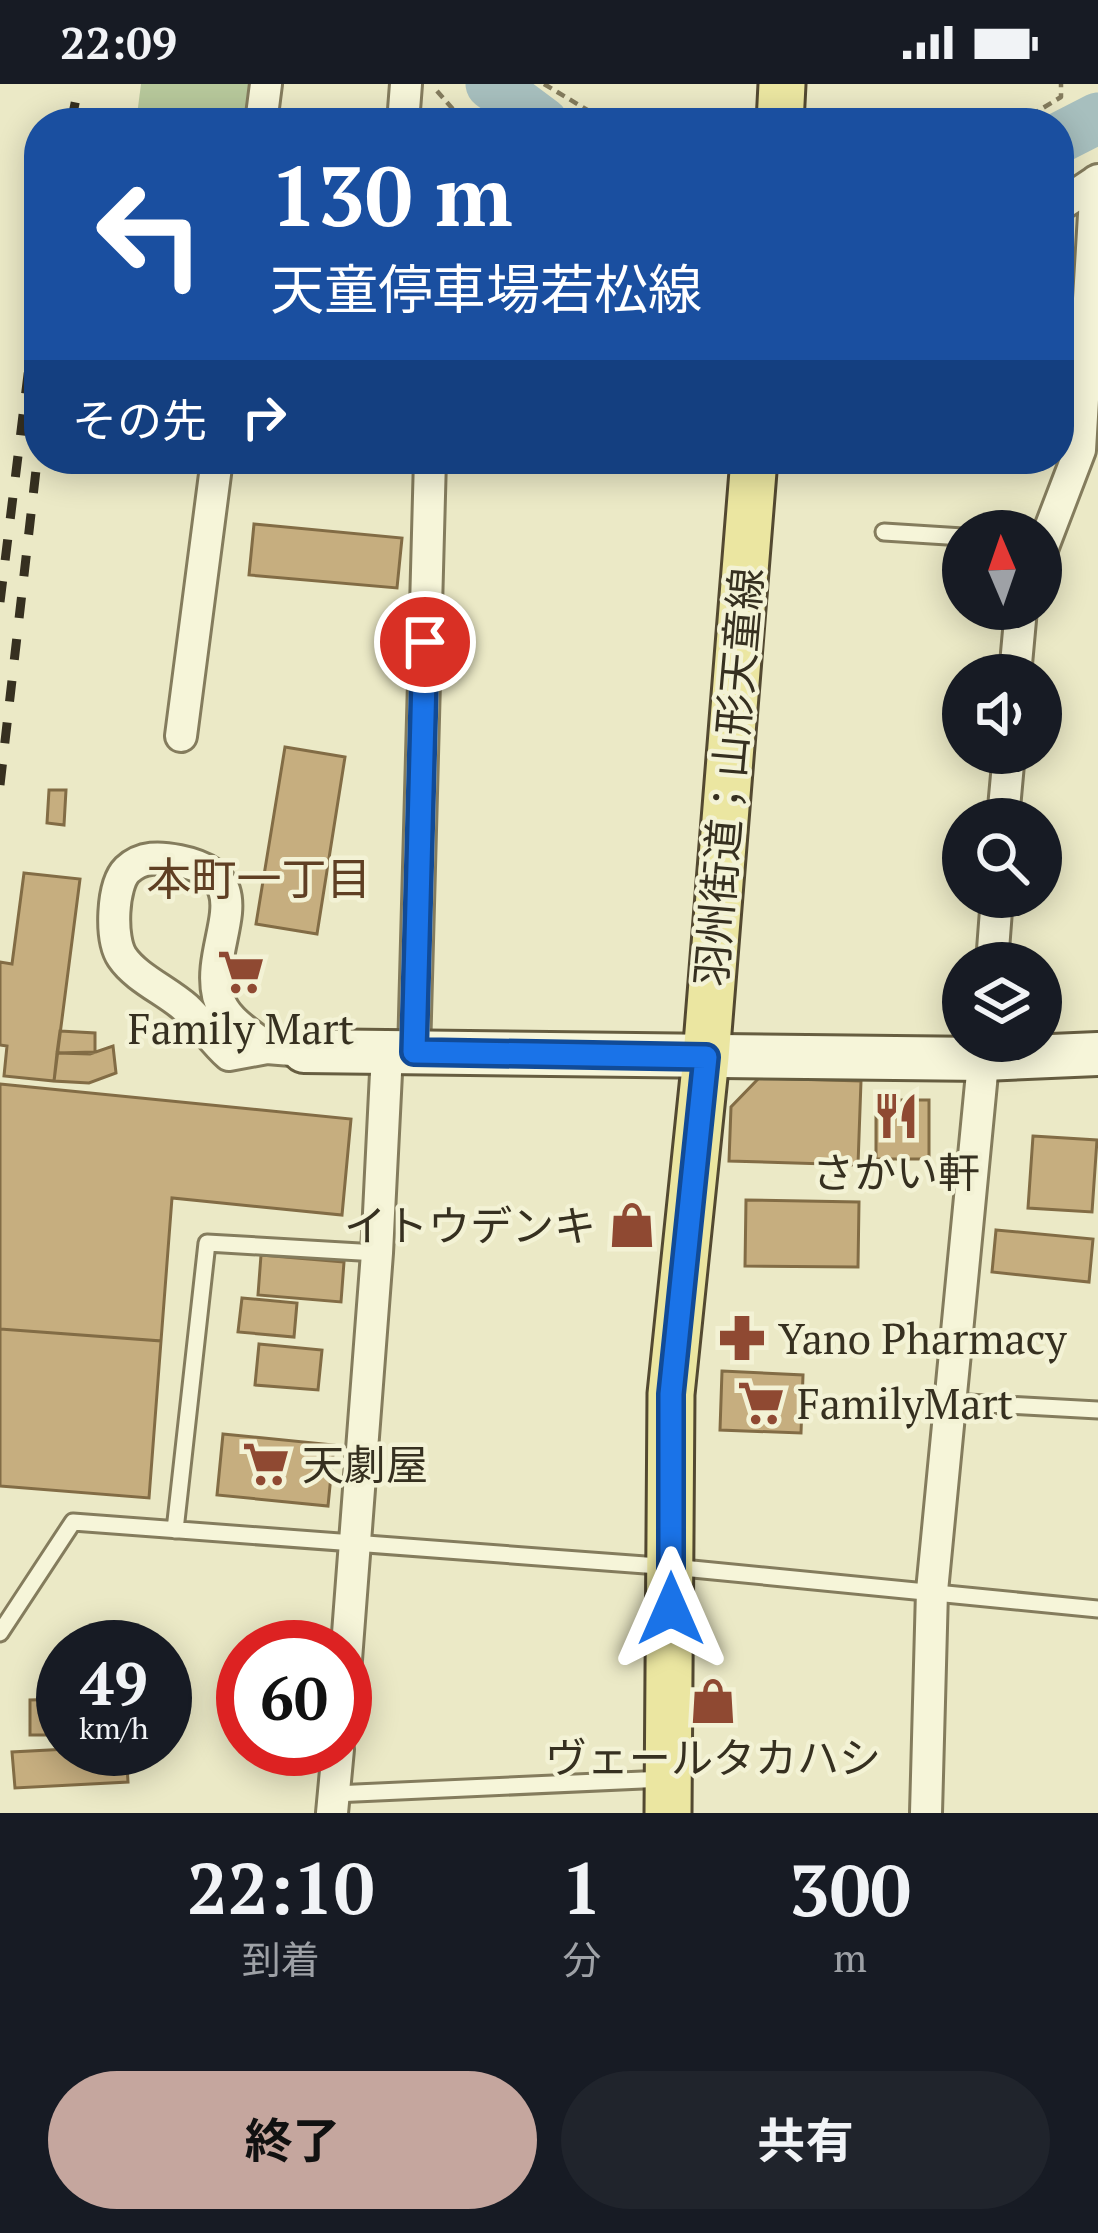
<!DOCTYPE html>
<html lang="ja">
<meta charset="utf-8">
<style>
body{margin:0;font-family:"PT Serif","Noto Sans JP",serif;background:#20242c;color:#f1f3f6;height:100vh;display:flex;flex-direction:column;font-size:45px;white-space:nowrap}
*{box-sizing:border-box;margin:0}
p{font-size:39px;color:#9ea1a6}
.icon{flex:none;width:66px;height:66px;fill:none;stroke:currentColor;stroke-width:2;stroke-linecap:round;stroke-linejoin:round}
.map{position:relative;height:1729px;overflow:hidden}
.side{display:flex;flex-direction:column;background:#171b24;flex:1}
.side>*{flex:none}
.top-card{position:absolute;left:24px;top:24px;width:1050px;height:366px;border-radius:48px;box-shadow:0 6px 30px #0003;background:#1a4fa0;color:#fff;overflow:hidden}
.needle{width:78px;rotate:358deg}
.tools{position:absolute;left:942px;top:426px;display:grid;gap:24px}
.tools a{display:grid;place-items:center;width:120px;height:120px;border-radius:50%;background:#171b24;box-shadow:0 6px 30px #0003;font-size:60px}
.speed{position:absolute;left:36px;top:1536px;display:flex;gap:24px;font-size:60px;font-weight:700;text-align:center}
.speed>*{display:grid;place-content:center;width:156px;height:156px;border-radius:50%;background:#171b24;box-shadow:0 6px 30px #0003;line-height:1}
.speed small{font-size:30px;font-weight:400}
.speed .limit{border:18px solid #d22;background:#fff;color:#111}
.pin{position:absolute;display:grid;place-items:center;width:102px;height:102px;color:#fff;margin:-51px;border:6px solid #fff;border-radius:50%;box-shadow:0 3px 12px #0007}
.me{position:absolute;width:132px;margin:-66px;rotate:0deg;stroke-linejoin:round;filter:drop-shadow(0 0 9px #0008)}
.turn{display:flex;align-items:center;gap:42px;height:252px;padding:0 48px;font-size:54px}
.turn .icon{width:156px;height:156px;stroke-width:2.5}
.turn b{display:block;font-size:84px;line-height:102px}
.then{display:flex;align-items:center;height:114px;padding:0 48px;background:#0003;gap:24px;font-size:45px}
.eta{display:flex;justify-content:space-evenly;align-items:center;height:204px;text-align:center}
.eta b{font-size:72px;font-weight:700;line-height:84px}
.button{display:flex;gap:24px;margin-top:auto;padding:24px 48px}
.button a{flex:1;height:138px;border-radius:72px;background:#c5a69e;color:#111;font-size:48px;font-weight:700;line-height:138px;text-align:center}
.button a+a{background:#20242c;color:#f1f3f6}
.status{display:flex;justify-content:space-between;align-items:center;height:84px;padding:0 60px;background:#171b24;direction:ltr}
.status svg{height:33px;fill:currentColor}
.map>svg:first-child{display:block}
.green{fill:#b7c89b}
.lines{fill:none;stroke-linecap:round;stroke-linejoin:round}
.river{stroke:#a7bfbe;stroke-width:51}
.building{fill:#c6ae7f;stroke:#826c45;stroke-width:3}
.service-casing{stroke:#847c5d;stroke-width:21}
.minor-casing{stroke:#847c5d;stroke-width:36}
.secondary-casing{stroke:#665d40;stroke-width:48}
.primary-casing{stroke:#534931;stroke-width:51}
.path{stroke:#847c5d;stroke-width:4.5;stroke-dasharray:9 6;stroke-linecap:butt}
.service{stroke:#f6f5d9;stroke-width:15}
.minor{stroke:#f6f5d9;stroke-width:30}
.secondary{stroke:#f6f5d9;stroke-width:42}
.primary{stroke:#ebe6a1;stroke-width:45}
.rail{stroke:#363020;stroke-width:9;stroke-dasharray:21 21;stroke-linecap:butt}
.route-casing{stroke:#114b97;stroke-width:30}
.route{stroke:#1a73e8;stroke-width:21}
.labels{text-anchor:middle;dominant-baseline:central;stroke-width:9;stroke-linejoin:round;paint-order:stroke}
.street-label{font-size:42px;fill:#363020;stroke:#f3f2d5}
.poi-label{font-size:42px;fill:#363020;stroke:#f3f2d5}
.neighbourhood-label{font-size:45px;fill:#5f3f23;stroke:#f3f2d5}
</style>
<div class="status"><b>22:09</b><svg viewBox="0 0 49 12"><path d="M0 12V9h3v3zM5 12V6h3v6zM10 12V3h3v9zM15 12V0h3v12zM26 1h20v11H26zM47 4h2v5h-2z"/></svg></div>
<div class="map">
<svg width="1098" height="1729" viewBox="0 0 1098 1729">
<rect width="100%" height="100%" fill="#ebe9c6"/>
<path class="green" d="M 141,0 L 252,0 L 247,39 L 136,39 Z"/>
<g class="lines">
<path class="river" d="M 491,0 L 543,39
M 1059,54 L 1098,34"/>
</g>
<path class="building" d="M 254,440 L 402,454 L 397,504 L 249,491 Z
M 285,663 L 345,673 L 317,850 L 256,840 Z
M 49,706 L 66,706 L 64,741 L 47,739 Z
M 24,789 L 80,795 L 54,997 L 4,992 L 7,962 L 0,961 L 0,878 L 12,880 Z
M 60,947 L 95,949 L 95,968 L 57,969 Z
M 113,962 L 116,989 L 89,999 L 54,997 L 57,969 L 90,970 Z
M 759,994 L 861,997 L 858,1081 L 729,1077 L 731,1023 Z
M 0,1000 L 351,1035 L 342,1131 L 172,1114 L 161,1257 L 0,1245 Z
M 876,1016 L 929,1016 L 929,1075 L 876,1075 Z
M 1033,1052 L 1097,1056 L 1092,1128 L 1028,1124 Z
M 746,1116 L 859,1118 L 858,1183 L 745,1182 Z
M 996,1146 L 1093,1155 L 1089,1198 L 992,1188 Z
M 261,1171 L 344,1178 L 341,1218 L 258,1211 Z
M 242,1214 L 297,1219 L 294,1253 L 238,1248 Z
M 0,1245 L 161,1257 L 149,1414 L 0,1402 Z
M 259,1260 L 322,1266 L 318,1306 L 255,1301 Z
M 722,1287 L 803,1291 L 801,1349 L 720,1346 Z
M 223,1350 L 334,1361 L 328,1422 L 217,1411 Z
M 63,1615 L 63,1651 L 30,1651 L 30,1616 Z
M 68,1665 L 126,1665 L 128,1698 L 15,1704 L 12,1668 Z"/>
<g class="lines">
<defs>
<path id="service" d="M 884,448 L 963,453
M 950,1318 L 1098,1326
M 175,1446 L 207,1159 L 377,1169
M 0,1549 L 73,1438 L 672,1483 L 1098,1525
M 334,1710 L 665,1695"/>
<path id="minor" d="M 261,39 L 266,0
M 403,39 L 406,0
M 1059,122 L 1098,96
M 1041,468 L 1080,366 L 1096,97
M 1015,591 L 1021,525
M 181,652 L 217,375
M 1003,735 L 1009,669
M 992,879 L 997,813
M 267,964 C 249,949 224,936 218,912 C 205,857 265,794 179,777 C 160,773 142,772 127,786 C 112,801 110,855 122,873 C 136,894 167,907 186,924 C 202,939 213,957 229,971 L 267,964 L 304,967
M 414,969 L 430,375
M 345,1589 L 377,1169 L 387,969
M 332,1729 L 338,1665
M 926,1729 L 932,1507 L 985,958"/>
<path id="secondary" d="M 304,967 L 984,975 L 1098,970"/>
<path id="primary" d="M 780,39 L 782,0
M 668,1729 L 671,1310 L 706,973 L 754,375"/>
</defs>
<use href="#service" class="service-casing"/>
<use href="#minor" class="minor-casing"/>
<use href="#secondary" class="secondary-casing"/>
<use href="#primary" class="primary-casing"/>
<path class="path" d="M 544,0 L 609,39
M 437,7 L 465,39
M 1018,39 L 1061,13 L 1061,0"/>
<use href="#service" class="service"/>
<use href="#minor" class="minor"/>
<use href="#secondary" class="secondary"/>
<use href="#primary" class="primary"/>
<path class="rail" d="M 71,39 L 79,0
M 0,518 L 39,201
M 0,701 L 39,360"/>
</g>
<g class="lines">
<defs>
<path id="route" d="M 425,558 L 414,968 L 706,973 L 671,1310 L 671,1525"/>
</defs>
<use href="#route" class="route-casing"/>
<use href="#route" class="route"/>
</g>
<defs>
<symbol id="supermarket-bare" viewBox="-9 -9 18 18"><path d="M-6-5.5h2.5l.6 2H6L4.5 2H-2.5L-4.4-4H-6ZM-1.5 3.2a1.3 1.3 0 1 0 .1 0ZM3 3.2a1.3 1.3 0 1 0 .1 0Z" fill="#8f4932" stroke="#f3f2d5" stroke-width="2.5" paint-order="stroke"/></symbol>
<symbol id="restaurant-bare" viewBox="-9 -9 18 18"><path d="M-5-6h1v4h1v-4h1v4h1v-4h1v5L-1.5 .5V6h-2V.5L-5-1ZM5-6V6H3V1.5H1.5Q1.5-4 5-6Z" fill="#8f4932" stroke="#f3f2d5" stroke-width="2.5" paint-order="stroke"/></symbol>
<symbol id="shop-bare" viewBox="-9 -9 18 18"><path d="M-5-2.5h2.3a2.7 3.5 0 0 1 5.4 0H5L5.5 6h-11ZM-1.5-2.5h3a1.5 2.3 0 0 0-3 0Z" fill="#8f4932" stroke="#f3f2d5" stroke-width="2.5" paint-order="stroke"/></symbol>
<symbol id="pharmacy-bare" viewBox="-9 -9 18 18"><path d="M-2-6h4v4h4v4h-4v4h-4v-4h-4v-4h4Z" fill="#8f4932" stroke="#f3f2d5" stroke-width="2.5" paint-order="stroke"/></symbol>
</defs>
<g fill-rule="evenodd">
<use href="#supermarket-bare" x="208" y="855" width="66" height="66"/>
<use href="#restaurant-bare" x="863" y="999" width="66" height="66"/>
<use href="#shop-bare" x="599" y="1108" width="66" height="66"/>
<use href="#pharmacy-bare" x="709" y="1221" width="66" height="66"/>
<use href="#supermarket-bare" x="728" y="1286" width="66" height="66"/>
<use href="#supermarket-bare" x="233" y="1347" width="66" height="66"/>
<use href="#shop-bare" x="680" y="1584" width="66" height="66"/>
</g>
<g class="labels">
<g class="street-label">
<text transform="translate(728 693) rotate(-85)">羽州街道；山形天童線</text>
</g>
<g class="poi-label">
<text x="241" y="944">Family Mart</text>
<text x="896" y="1088">さかい軒</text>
<text x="596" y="1141" text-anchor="end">イトウデンキ</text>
<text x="778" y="1254" text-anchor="start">Yano Pharmacy</text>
<text x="797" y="1319" text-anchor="start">FamilyMart</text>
<text x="302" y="1380" text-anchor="start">天劇屋</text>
<text x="713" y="1673">ヴェールタカハシ</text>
</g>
<g class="neighbourhood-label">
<text x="259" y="794">本町一丁目</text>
</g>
</g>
</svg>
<div class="tools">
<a><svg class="needle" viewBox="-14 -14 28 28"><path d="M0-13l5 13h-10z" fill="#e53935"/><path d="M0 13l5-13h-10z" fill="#9ea1a6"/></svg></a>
<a><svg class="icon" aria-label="sound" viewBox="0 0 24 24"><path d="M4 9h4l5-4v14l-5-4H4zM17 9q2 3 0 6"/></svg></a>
<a><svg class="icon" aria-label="search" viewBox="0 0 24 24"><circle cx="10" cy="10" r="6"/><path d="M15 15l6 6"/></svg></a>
<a><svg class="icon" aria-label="layers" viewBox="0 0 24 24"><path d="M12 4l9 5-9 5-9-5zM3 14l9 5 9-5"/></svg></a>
</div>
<div class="speed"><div>49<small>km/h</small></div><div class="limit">60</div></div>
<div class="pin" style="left:425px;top:558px;background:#d93025"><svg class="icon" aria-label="arrive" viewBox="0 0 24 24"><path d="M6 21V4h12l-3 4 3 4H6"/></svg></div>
<svg class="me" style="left:671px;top:1525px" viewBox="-20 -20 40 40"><path d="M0-17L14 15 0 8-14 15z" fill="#1a73e8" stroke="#fff" stroke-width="4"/></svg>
<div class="top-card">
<div class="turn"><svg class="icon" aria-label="left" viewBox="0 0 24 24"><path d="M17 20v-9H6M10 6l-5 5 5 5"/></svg><div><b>130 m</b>天童停車場若松線</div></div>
<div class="then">その先<svg class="icon" aria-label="right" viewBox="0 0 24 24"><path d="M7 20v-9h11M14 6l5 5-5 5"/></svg></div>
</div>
</div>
<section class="side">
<div class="eta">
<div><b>22:10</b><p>到着</p></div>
<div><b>1</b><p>分</p></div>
<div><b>300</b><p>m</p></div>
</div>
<div class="button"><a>終了</a><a>共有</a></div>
</section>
